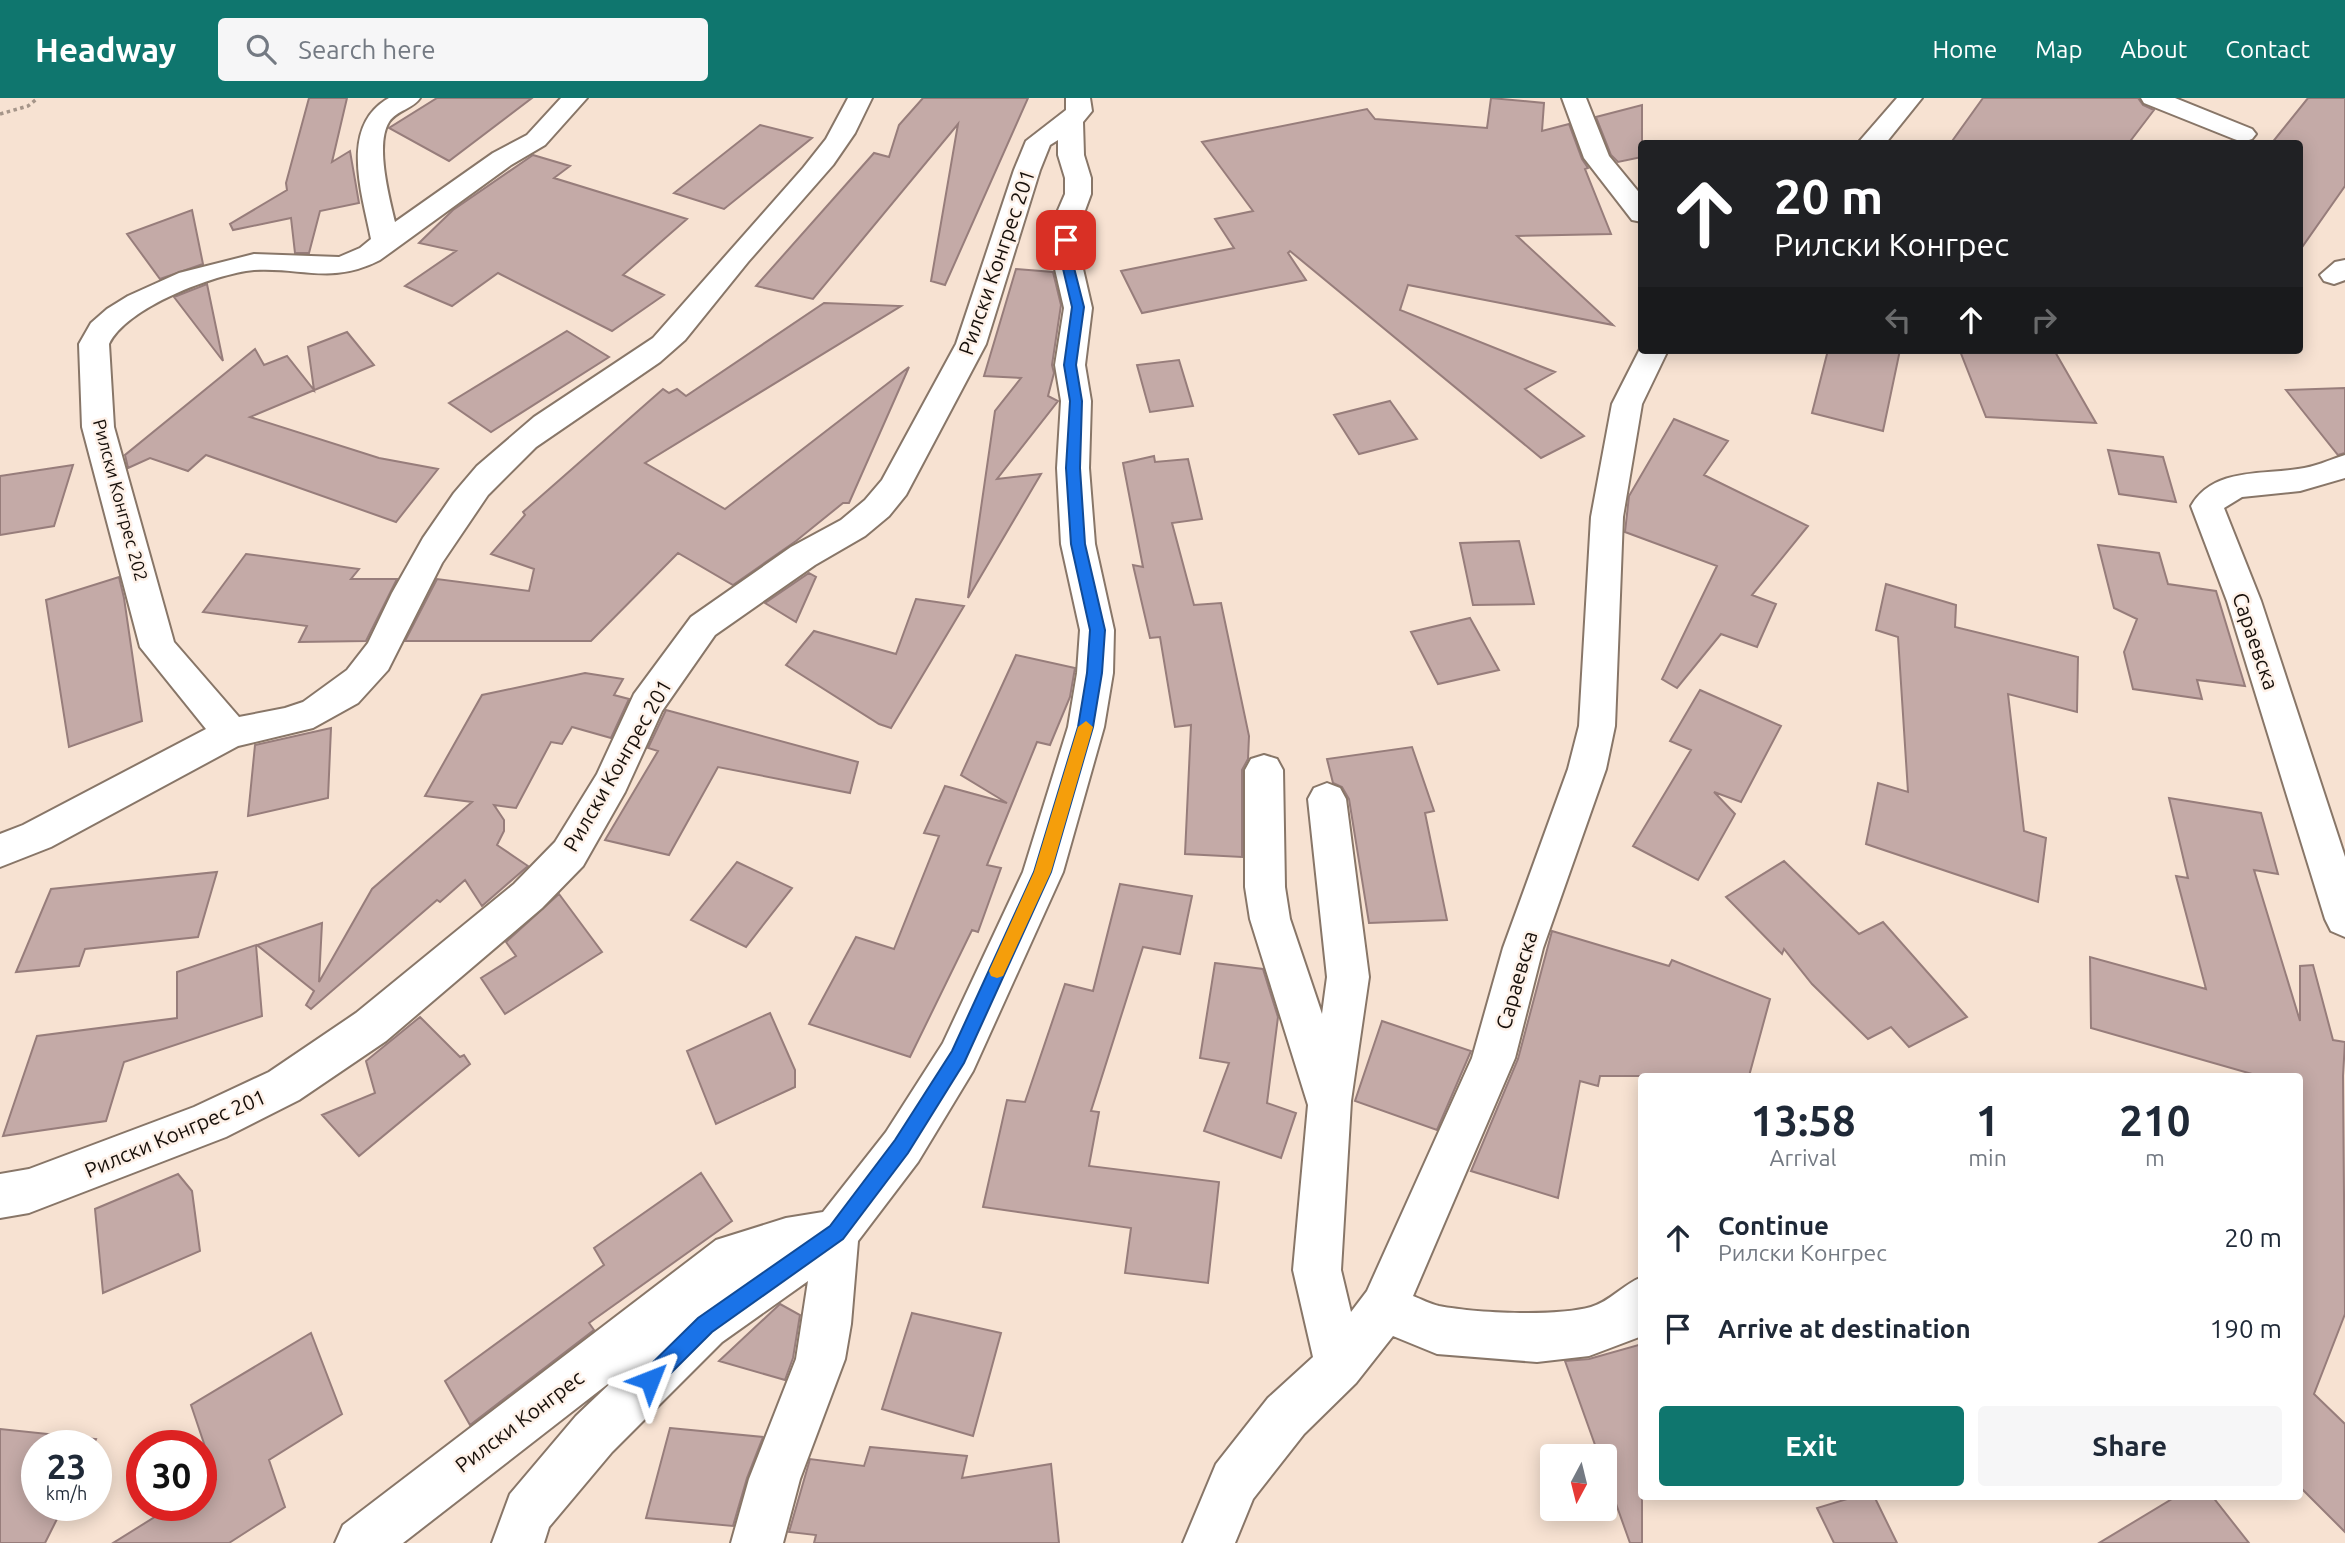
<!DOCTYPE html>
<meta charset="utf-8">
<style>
body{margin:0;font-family:Ubuntu,sans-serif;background:#f6f6f7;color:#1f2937;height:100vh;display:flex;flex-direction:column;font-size:26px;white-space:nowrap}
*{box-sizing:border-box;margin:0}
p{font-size:23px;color:#747a83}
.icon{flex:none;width:38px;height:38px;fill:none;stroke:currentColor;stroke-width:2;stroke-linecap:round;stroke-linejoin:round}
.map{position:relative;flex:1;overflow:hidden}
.side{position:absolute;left:1638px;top:975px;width:665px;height:427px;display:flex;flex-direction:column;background:#fff;border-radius:7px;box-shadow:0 4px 18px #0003}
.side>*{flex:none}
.top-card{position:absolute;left:1638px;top:42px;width:665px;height:214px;border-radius:7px;box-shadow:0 4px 18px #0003;background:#202124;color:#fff;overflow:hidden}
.needle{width:46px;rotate:187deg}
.buttons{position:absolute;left:1540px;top:1346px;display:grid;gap:14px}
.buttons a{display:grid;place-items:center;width:77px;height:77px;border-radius:7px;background:#fff;box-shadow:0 4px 18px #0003;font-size:35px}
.speed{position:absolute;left:21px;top:1332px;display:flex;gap:14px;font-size:35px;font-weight:700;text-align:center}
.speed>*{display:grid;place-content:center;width:91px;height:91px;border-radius:50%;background:#fff;box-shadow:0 4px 18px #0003;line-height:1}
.speed small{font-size:18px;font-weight:400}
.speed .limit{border:10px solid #d22;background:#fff;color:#111}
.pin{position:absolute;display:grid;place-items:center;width:60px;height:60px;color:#fff;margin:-30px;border-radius:14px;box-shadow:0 4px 10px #0006}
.me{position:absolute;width:77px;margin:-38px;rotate:45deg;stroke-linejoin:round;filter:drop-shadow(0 0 5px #0008)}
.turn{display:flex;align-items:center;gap:24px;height:147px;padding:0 21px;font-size:32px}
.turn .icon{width:91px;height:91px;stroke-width:2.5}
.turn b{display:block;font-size:49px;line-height:60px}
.lanes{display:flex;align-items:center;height:66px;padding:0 21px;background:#0003;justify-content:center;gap:35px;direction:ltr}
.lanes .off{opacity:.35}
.eta{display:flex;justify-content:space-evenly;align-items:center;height:119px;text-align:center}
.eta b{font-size:42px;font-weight:700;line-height:49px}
.cta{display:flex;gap:14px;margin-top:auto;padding:14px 21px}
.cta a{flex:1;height:80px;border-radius:7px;background:#0f766e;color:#fff;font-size:28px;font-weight:700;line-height:80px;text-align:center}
.cta a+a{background:#f6f6f7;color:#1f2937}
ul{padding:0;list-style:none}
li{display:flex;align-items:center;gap:21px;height:91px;padding:0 21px}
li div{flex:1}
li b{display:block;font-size:26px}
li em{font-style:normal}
header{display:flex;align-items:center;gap:42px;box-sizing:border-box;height:98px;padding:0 35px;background:#0f766e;color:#fff}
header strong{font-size:33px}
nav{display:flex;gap:38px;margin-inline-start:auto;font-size:24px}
.search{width:490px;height:63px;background:#f6f6f7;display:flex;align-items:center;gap:18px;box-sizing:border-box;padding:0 24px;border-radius:7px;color:#747a83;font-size:26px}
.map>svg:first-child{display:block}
.building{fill:#c4aaa7;stroke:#977d7b;stroke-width:2}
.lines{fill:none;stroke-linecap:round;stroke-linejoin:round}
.minor-casing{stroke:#887668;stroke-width:4}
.path{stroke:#a59589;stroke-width:3.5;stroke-dasharray:3.5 3.5;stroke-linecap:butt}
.minor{fill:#fff;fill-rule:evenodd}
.route{fill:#1a73e8;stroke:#114b97;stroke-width:2}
.slow{fill:#f59e0b}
.labels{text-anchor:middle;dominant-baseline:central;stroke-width:5;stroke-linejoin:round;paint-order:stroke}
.far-street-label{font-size:18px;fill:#160f0a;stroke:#fef1e8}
.street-label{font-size:21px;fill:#160f0a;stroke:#fef1e8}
</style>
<header>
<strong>Headway</strong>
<div class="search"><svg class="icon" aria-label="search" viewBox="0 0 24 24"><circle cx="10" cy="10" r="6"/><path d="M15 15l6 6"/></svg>Search here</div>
<nav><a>Home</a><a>Map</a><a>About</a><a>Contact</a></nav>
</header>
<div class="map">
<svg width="2345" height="1445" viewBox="0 0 2345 1445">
<rect width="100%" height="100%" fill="#f7e2d2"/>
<path class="building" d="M 309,0 L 347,0 L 332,64 L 350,53 L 359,105 L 320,113 L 309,155 L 295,155 L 291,120 L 233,132 L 230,126 L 287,92 L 286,85 Z
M 437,0 L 532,0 L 449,63 L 389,30 Z
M 923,0 L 1028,0 L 945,187 L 931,183 L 958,26 L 813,201 L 756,188 L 874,55 L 889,59 L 899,27 Z
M 1491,0 L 1544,5 L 1542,33 L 1569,26 L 1582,61 L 1588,70 L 1585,71 L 1611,136 L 1517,138 L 1613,227 L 1408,187 L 1400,212 L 1555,274 L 1525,291 L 1584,338 L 1541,360 L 1290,153 L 1288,155 L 1306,182 L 1142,215 L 1121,173 L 1234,150 L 1215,121 L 1253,113 L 1202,44 L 1367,11 L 1375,21 L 1487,30 Z
M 1983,0 L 2138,0 L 2143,7 L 2154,12 L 2128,46 L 1950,46 Z
M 2308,0 L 2345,0 L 2345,88 L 2300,152 L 2300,46 L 2271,46 Z
M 1642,7 L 1642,59 L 1618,64 L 1611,57 L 1596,19 Z
M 760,27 L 812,40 L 724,111 L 674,95 Z
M 533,57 L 570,68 L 554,80 L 687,121 L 623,177 L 664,197 L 612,233 L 498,175 L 452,208 L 405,188 L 456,153 L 419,145 L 453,112 Z
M 192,112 L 203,166 L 160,181 L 127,136 Z
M 1016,171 L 1053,174 L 1061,207 L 1052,267 L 1054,275 L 1048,298 L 1058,303 L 997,381 L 1041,376 L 968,500 L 995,313 L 1021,280 L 984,278 Z
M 207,186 L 223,263 L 174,199 Z
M 824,205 L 901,208 L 645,365 L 725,411 L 909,269 L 849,405 L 843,405 L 796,443 L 733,487 L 678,455 L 591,543 L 405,543 L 437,481 L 529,493 L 534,471 L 491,456 L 525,417 L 523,414 L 663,291 L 669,295 L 677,291 L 686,298 Z
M 567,233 L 609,259 L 491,334 L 449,305 Z
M 347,234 L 374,267 L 250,319 L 379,360 L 438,371 L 396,424 L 206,357 L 188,373 L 150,360 L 128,370 L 125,357 L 255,251 L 264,267 L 287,258 L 314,292 L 308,249 Z
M 1828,252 L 1900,252 L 1883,333 L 1812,315 Z
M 2054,252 L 2096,325 L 1986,319 L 1960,253 Z
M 1179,262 L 1193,308 L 1150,314 L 1137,267 Z
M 2345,290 L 2345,355 L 2338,357 L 2286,292 Z
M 1390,303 L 1417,341 L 1359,356 L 1334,317 Z
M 1674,321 L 1728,343 L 1704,377 L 1808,428 L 1752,497 L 1776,506 L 1757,549 L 1721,536 L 1677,590 L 1662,581 L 1717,468 L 1625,434 L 1629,398 Z
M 2108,352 L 2163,359 L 2176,404 L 2119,396 Z
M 1154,358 L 1155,364 L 1188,361 L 1202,421 L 1172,425 L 1194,507 L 1221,505 L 1249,638 L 1248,661 L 1242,672 L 1242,759 L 1185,756 L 1191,627 L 1175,629 L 1160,539 L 1150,540 L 1133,467 L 1143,469 L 1123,365 Z
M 73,367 L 54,428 L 0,437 L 0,378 Z
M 1519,443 L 1534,506 L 1473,507 L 1460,445 Z
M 2098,447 L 2159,455 L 2168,486 L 2216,493 L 2245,588 L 2197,582 L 2202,601 L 2133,591 L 2124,554 L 2137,521 L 2114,510 Z
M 246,456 L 359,471 L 351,481 L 397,481 L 366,543 L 299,544 L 307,528 L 203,514 Z
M 809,475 L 816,479 L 796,524 L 765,505 Z
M 119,479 L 124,500 L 142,623 L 69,649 L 46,502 Z
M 1886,486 L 1956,507 L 1955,529 L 2078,559 L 2077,614 L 2008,596 L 2024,733 L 2046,740 L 2038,804 L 1866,746 L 1878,685 L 1908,694 L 1898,539 L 1876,532 Z
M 916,501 L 964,508 L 891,630 L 879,626 L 786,567 L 814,533 L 896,556 Z
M 1470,520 L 1499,572 L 1438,586 L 1411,534 Z
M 1016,557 L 1075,570 L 1070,599 L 1050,647 L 1037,644 L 987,767 L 1001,770 L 978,834 L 972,832 L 910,959 L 809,926 L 856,839 L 894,851 L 939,738 L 924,735 L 945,688 L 1007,705 L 961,677 Z
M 585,575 L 623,581 L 614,597 L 629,601 L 611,640 L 572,629 L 562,646 L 551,644 L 516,710 L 494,707 L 504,722 L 504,733 L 497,747 L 528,768 L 482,808 L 465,782 L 440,804 L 437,802 L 311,911 L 306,907 L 314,893 L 257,847 L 322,825 L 319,884 L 372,791 L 472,704 L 425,698 L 482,597 Z
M 1700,592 L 1781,628 L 1741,704 L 1714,694 L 1735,716 L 1698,782 L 1633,748 L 1691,652 L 1670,643 Z
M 666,612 L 858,664 L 850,695 L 718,669 L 669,757 L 605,742 L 658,653 L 648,650 Z
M 331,630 L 328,700 L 248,718 L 255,647 Z
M 1412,649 L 1434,713 L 1425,715 L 1447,822 L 1369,825 L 1349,701 L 1342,689 L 1333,685 L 1327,661 Z
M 2169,700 L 2261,715 L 2278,776 L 2254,772 L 2300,923 L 2300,868 L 2313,867 L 2333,942 L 2345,944 L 2343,978 L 2345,1216 L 2314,1296 L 2345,1326 L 2345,1434 L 2300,1389 L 2300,978 L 2259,978 L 2091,930 L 2090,859 L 2206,891 L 2176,778 L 2188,780 Z
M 1784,763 L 1859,836 L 1883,824 L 1967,919 L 1909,949 L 1891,929 L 1868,941 L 1812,886 L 1784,851 L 1782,856 L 1726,799 Z
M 737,764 L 792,790 L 746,849 L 691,822 Z
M 217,774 L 198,839 L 85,851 L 79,868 L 16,874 L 51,791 Z
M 1120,786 L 1192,798 L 1180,856 L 1143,849 L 1091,1013 L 1099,1014 L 1089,1068 L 1219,1084 L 1208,1185 L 1125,1175 L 1131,1130 L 983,1109 L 1007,1002 L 1025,1004 L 1065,886 L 1093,893 Z
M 559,796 L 602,854 L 505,916 L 481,880 L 516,858 L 506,844 Z
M 1552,833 L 1669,868 L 1672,862 L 1770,901 L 1749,978 L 1600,978 L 1598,988 L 1580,983 L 1558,1100 L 1471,1073 L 1518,961 Z
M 256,847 L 262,918 L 124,964 L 106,1023 L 3,1038 L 37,938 L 177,920 L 177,874 Z
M 1215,865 L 1263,871 L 1278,919 L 1267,1005 L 1296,1015 L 1281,1060 L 1204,1033 L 1229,965 L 1200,960 Z
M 770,915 L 795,972 L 795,989 L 716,1026 L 687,953 Z
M 420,919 L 460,959 L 464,957 L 470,966 L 359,1058 L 322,1017 L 375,995 L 366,963 Z
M 1382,923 L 1471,953 L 1437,1032 L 1355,1003 Z
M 701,1075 L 732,1123 L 589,1225 L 594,1232 L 470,1327 L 445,1283 L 604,1167 L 594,1150 Z
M 178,1076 L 192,1093 L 200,1153 L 103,1195 L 95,1111 Z
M 780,1206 L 800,1217 L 793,1260 L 785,1282 L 719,1263 Z
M 912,1215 L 1001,1235 L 973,1338 L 882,1311 Z
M 311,1235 L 342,1316 L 269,1362 L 285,1409 L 229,1445 L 113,1445 L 174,1407 L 201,1407 L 201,1390 L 216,1381 L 191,1307 Z
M 1642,1246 L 1642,1445 L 1630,1445 L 1605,1375 L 1605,1358 L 1599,1358 L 1565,1263 L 1589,1261 Z
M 670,1330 L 763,1339 L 747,1380 L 733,1428 L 646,1420 Z
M 0,1331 L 96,1341 L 93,1348 L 37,1348 L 37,1407 L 64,1407 L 45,1445 L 0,1445 Z
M 870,1349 L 967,1358 L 962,1380 L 1051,1366 L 1059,1445 L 814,1445 L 816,1437 L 789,1434 L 810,1361 L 864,1368 Z
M 1857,1398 L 1874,1398 L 1897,1445 L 1834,1445 L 1817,1410 Z
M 2177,1398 L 2212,1398 L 2249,1445 L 2099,1445 Z"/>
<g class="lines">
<defs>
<path id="minor" d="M 389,0 L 420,0 C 413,11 397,12 389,24 C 375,46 389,99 395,124 L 493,55 L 527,37 L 561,0 L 587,0 L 545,47 L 511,67 L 380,162 C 331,187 303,169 254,172 C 214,176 127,209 109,246 L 114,329 L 174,544 L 239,619 L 285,610 L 303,604 L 347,572 L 368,545 L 392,495 L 423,440 L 454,395 L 477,368 L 534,319 L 653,240 L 803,70 L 826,41 L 848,0 L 872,0 L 855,35 L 833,67 L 748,164 L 685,242 L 660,264 L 536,349 L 488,397 L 442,465 L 388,572 L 358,605 L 313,630 L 238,648 L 51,749 L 0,769 L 0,736 L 23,727 L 206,631 L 140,549 L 82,329 L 79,246 L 91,225 L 107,211 L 128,198 L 179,175 L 254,156 L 339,159 L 360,150 L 371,141 C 362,95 339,28 389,0 Z
M 1066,0 L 1090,0 L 1092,13 L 1083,24 L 1084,57 L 1091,80 L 1091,96 L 1080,126 L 1080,158 L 1092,210 L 1085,267 L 1091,303 L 1089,370 L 1095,446 L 1114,532 L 1113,575 L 1104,629 L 1063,774 L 973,973 L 918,1064 L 858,1143 L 851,1226 L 845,1261 L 800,1381 L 783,1445 L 731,1445 L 749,1381 L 796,1261 L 808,1183 L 722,1244 L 612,1354 L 549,1429 L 544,1445 L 492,1445 L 510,1396 L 576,1318 L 618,1278 L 403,1445 L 335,1445 L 343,1427 L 716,1142 L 786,1120 L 823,1114 L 886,1034 L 943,945 L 1023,774 L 1068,629 L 1077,575 L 1080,532 L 1061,446 L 1057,370 L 1061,303 L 1055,267 L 1064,210 L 1052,158 L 1052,126 L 1065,96 L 1065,80 L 1058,57 L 1058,42 L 1050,47 L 1040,72 L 986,246 L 906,397 L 889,418 L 865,438 L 815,467 L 715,537 L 662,613 L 625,694 L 583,768 L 542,810 L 386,943 L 299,1002 L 226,1039 L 29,1115 L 0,1120 L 0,1076 L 29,1071 L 194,1009 L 269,974 L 356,915 L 514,786 L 555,744 L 597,676 L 634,596 L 691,519 L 791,449 L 841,422 L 865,402 L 882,382 L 956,246 L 1014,72 L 1026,43 L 1066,12 Z
M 1562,0 L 1586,0 L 1609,58 L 1642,98 L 1642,124 L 1632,122 L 1584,60 Z
M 1897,0 L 1922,0 L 1885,46 L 1857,46 Z
M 2141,0 L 2175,0 L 2252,31 L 2256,36 L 2252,41 L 2243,44 L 2234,41 L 2144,5 Z
M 2345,162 L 2345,182 L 2334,186 L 2324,183 L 2320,177 L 2335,164 Z
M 1642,247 L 1642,252 L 1668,252 L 1642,306 L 1623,419 L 1615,628 L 1606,671 L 1543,850 L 1515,960 L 1413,1198 C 1421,1201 1430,1206 1439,1208 C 1475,1215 1555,1219 1591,1209 C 1611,1203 1622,1187 1642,1179 L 1642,1238 L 1589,1258 L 1537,1264 L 1437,1256 L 1393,1238 L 1356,1285 L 1304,1336 L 1253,1401 L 1235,1445 L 1183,1445 L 1216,1366 L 1268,1300 L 1313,1259 L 1293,1172 L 1308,1007 L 1250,821 L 1245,789 L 1245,672 L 1251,661 L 1264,657 L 1277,661 L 1283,672 L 1285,789 L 1290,821 L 1322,916 L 1327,879 L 1308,701 L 1314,690 L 1327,685 L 1340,690 L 1346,701 L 1369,879 L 1351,1003 L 1341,1172 L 1351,1214 L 1367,1193 L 1472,960 L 1503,850 L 1568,671 L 1579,628 L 1591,419 L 1612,306 Z
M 2345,357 L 2345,380 L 2300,393 L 2242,399 L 2224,410 L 2261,503 L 2345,759 L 2345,839 L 2331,833 L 2325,821 L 2227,503 L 2191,408 C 2213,370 2260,377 2298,371 C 2315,369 2329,362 2345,357 Z"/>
</defs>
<use href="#minor" class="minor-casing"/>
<path class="path" d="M 0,16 L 28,8 L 38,0"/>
<use href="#minor" class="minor"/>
</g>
<path class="route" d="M 1066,139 L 1071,142 L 1071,158 L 1084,209 L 1076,267 L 1082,303 L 1080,370 L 1085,446 L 1105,532 L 1102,575 L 1093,629 L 1051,774 L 964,965 L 908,1055 L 843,1141 L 712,1234 L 657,1289 L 650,1292 L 642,1289 L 639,1282 L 642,1275 L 698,1220 L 830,1128 L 895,1042 L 952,953 L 1034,774 L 1078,629 L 1087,575 L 1090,532 L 1071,446 L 1066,370 L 1070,303 L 1064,267 L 1072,209 L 1060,158 L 1060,142 Z"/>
<path class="slow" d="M 1086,623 L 1093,629 L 1051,774 L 1003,878 L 997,880 L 991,878 L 989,873 L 1034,774 L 1078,629 Z"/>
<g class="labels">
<g class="far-street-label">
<text transform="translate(121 402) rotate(75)">Рилски Конгрес 202</text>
</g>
<g class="street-label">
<text transform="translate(996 164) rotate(-71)">Рилски Конгрес 201</text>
<text transform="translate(2256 543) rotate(71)">Сараевска</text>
<text transform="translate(617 667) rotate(-60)">Рилски Конгрес 201</text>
<text transform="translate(1516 882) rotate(-74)">Сараевска</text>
<text transform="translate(175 1035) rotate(-23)">Рилски Конгрес 201</text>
<text transform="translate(519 1323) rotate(-37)">Рилски Конгрес</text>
</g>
</g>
</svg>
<div class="buttons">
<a><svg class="needle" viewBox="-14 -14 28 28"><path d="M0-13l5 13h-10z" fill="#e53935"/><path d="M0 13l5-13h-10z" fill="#747a83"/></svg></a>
</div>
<div class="speed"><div>23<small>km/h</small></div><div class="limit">30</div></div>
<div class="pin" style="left:1066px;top:142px;background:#d93025"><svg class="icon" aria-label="arrive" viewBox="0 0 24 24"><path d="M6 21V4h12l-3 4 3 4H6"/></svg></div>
<svg class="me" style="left:650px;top:1282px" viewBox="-20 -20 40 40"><path d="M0-17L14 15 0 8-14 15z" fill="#1a73e8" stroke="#fff" stroke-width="4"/></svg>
<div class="top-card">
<div class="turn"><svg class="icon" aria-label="ahead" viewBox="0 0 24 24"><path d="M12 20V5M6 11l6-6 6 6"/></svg><div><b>20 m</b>Рилски Конгрес</div></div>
<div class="lanes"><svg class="icon off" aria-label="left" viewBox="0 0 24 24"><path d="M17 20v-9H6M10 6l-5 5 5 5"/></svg><svg class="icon" aria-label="ahead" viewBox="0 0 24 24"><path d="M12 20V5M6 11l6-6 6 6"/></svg><svg class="icon off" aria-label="right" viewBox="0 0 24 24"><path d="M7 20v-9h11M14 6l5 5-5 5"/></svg></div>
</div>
<section class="side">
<div class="eta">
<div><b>13:58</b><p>Arrival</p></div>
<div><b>1</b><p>min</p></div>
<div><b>210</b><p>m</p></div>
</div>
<ul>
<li><svg class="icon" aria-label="ahead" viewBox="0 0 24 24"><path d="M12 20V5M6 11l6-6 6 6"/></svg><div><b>Continue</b><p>Рилски Конгрес</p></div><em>20 m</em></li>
<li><svg class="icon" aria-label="arrive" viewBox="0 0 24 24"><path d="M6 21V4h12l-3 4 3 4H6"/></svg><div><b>Arrive at destination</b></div><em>190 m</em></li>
</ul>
<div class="cta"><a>Exit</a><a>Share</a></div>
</section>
</div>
